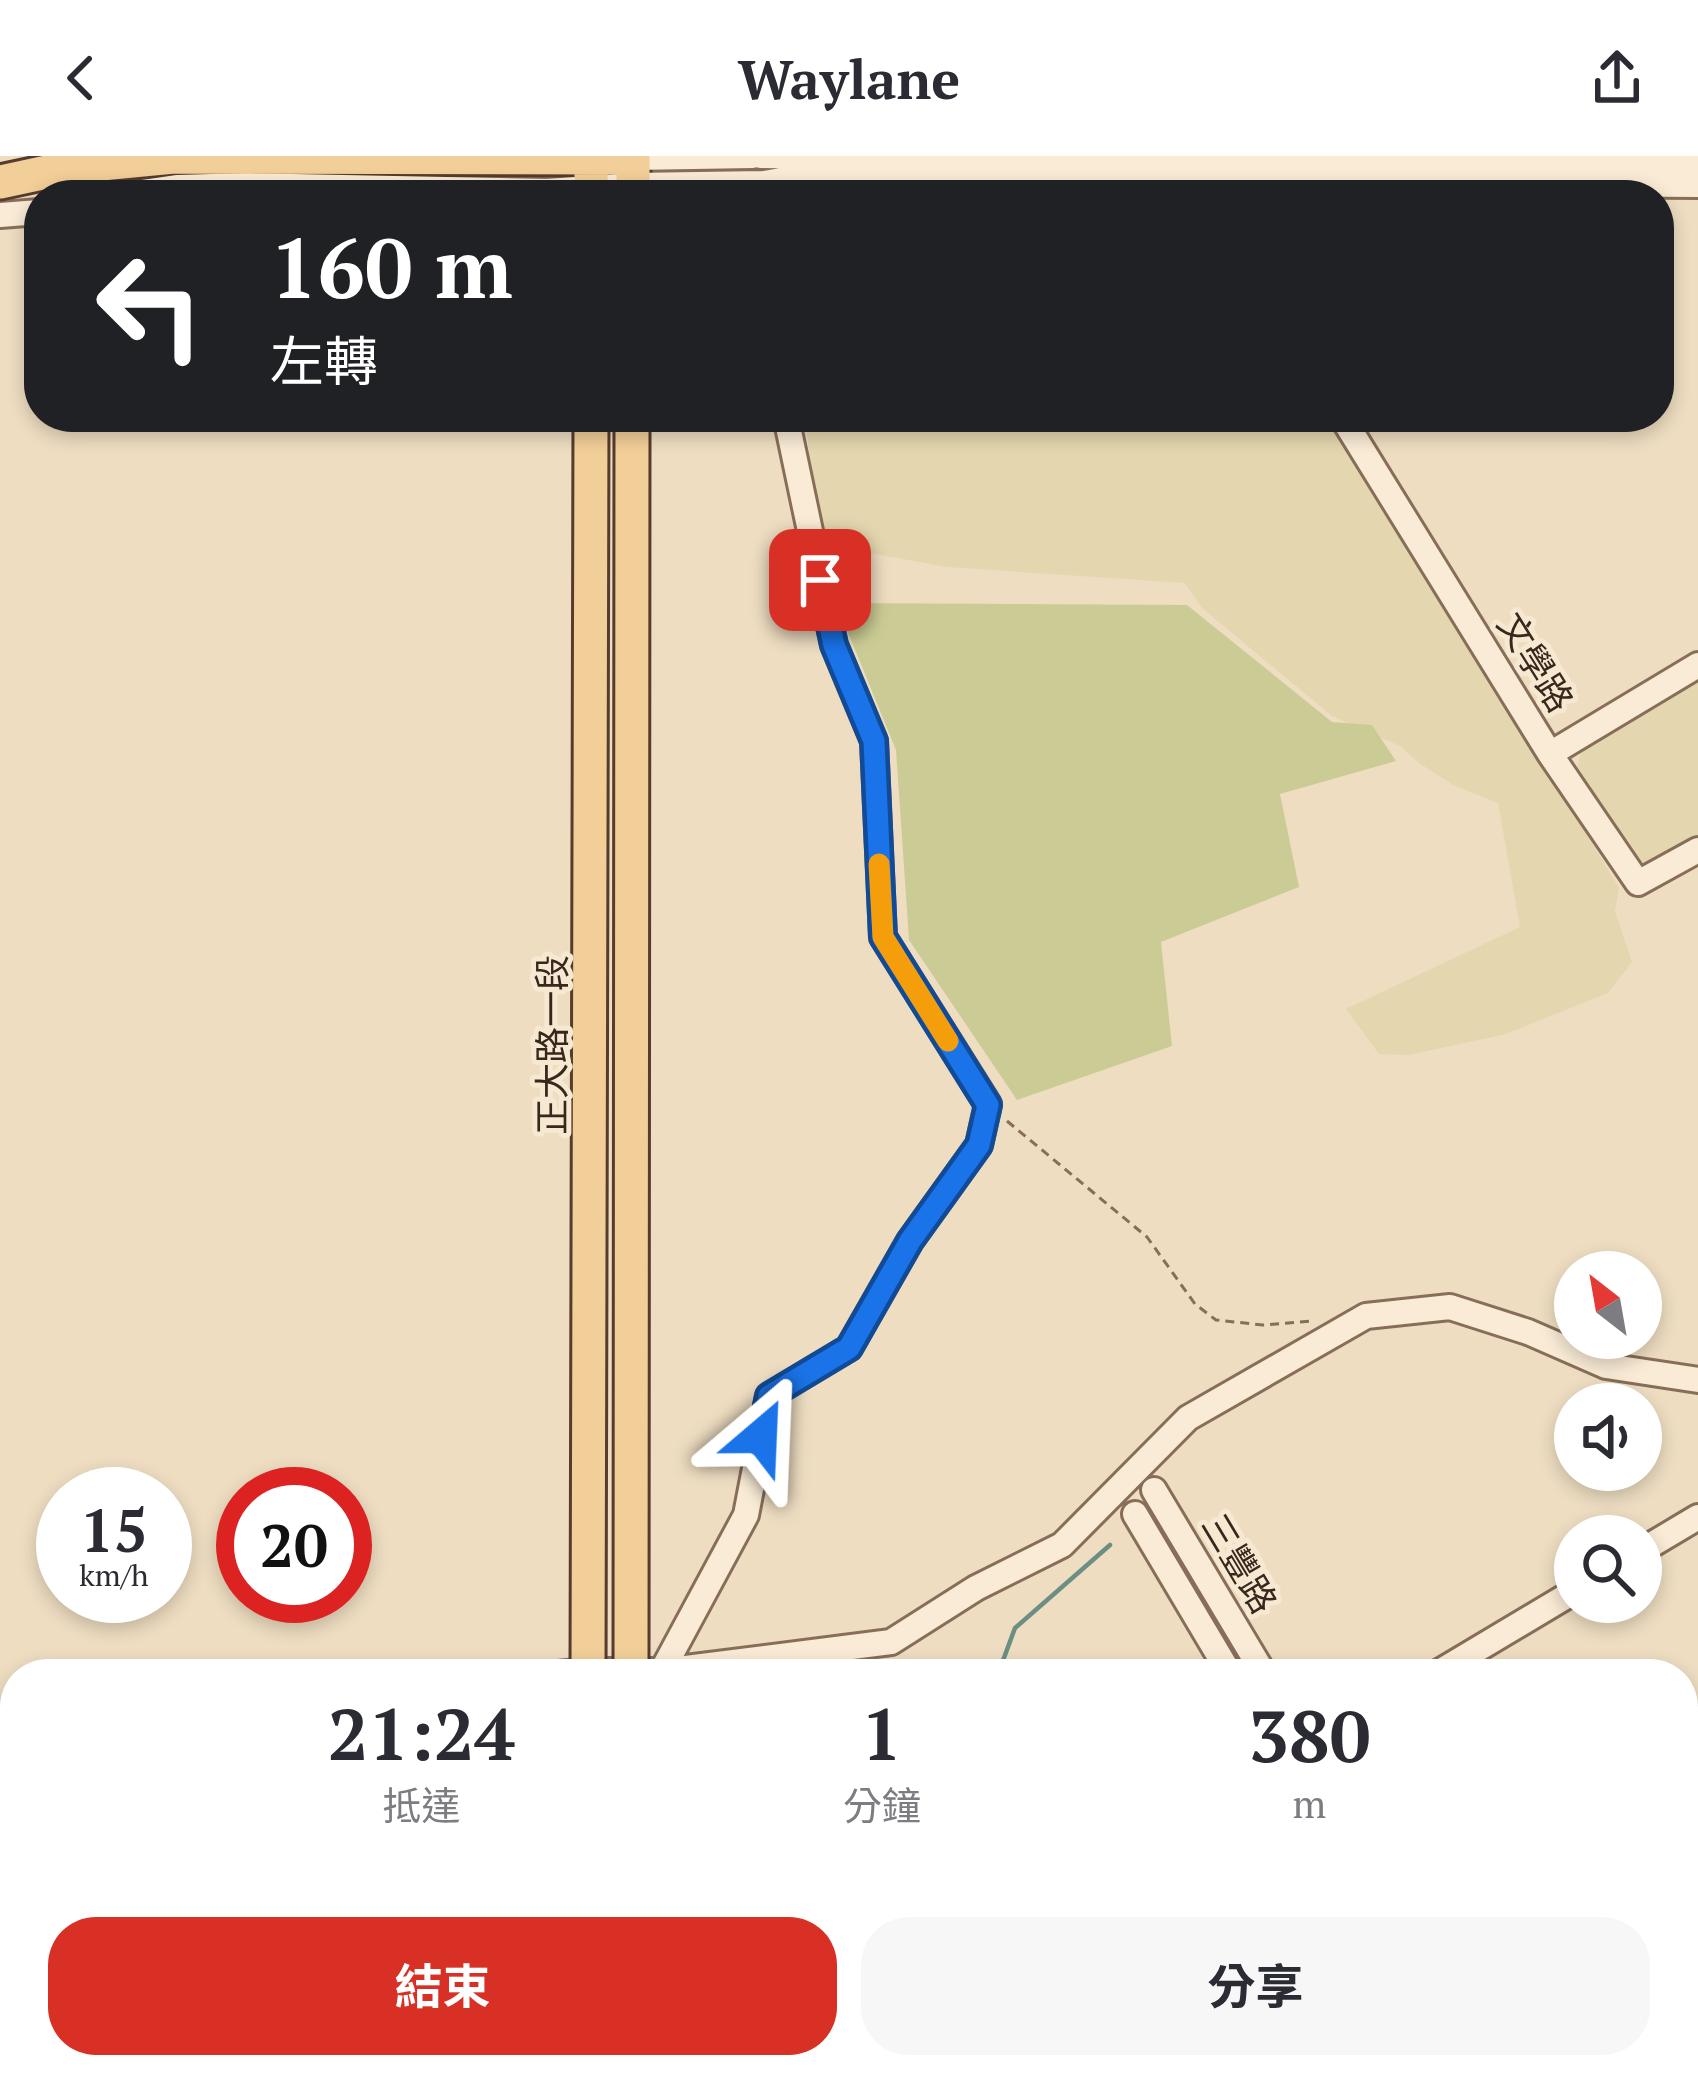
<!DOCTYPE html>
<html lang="zh-TW">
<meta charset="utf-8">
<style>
body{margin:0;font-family:"PT Serif","Noto Sans TC",serif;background:#f7f7f7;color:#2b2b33;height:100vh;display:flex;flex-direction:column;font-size:45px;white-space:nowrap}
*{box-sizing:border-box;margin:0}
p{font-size:39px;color:#7c7c81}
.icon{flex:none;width:66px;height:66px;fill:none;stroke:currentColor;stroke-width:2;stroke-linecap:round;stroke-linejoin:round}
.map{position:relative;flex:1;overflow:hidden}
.side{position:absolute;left:0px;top:1503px;width:1698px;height:420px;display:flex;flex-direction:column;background:#fff;border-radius:48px 48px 0 0;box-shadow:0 6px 18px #0003}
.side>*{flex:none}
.top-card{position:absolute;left:24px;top:24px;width:1650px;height:252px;border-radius:48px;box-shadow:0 6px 18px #0003;background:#202124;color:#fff;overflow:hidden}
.needle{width:78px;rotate:329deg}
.tools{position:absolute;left:1554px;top:1095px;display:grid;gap:24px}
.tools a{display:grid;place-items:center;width:108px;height:108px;border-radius:50%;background:#fff;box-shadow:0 6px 18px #0003;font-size:60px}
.speed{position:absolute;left:36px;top:1311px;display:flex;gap:24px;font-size:60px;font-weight:700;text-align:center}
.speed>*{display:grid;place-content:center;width:156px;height:156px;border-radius:50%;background:#fff;box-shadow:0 6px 18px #0003;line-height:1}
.speed small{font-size:30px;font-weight:400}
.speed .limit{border:18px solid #d22;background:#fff;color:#111}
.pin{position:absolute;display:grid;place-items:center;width:102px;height:102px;color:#fff;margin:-51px;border-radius:24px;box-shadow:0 6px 18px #0006}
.me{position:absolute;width:132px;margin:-66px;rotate:26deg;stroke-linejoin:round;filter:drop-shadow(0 0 9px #0008)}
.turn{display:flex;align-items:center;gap:42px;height:252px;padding:0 48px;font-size:54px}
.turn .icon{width:156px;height:156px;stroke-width:2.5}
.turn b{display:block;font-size:84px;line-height:102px}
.eta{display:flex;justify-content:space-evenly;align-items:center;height:204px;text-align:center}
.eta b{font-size:72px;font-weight:700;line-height:84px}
.cta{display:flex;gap:24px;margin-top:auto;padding:24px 48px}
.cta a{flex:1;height:138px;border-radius:48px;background:#d93025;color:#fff;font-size:48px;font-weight:700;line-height:138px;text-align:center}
.cta a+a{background:#f7f7f7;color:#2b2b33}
header{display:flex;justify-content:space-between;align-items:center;height:156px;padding:0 48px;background:#fff;font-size:54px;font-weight:700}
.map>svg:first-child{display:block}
.farmland{fill:#e4d7af}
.green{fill:#cbcc95}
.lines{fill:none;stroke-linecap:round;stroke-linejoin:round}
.stream{stroke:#6b8f83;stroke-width:4.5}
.minor-casing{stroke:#886e59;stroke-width:30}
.major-casing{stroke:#553c2d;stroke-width:39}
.path{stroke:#886e59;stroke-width:3;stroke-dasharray:9 6;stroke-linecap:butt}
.minor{stroke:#f9ebd5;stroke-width:24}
.major{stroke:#f2ce98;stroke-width:33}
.route-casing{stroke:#114b97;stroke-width:30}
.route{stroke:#1a73e8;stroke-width:21}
.slow{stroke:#f59e0b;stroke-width:21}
.labels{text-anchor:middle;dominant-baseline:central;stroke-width:10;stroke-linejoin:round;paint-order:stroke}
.street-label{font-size:36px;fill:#37281d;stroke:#f6e8d1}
</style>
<header><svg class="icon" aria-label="back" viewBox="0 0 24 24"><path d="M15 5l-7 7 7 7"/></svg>Waylane<svg class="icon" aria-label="share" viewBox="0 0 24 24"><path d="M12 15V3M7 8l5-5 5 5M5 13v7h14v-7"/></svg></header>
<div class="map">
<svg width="1698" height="1923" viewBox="0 0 1698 1923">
<rect width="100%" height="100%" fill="#eeddc1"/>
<path class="farmland" d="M 805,261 L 1330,261 L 1397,378 L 1550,617 L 1619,732 L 1615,755 L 1632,806 L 1608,837 L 1506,878 L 1409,899 L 1379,898 L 1346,853 L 1520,771 L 1498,647 L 1453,629 L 1419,607 L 1400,590 L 1332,560 L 1202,452 L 1185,427 L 947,411 L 820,388 Z
M 1698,524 L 1698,681 L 1648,709 L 1635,702 L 1577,611 L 1582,593 Z"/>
<path class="green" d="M 836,447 L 1187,449 L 1332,566 L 1372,569 L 1396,605 L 1280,638 L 1299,731 L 1161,786 L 1172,890 L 1017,944 L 909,784 L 896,594 Z"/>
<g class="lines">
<path class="stream" d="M 998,1518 L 1015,1472 L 1110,1389
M 0,1881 L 15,1847
M 547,1908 L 548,1908"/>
<defs>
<path id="minor" d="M 761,0 L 1348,7 L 1698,5
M 633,2 L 752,0
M 123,39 L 178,31 L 247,29 L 547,35 L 633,29 L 764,27 L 781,24 L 1054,21 L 1295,26 L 1698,29
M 0,59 L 39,56
M 1342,261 L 1550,598 L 1638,727 L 1698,694
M 1550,598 L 1698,509
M 1154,1334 L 1264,1518
M 1135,1358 L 1230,1518
M 1641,1395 L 1698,1361
M 662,1515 L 746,1359 L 769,1240 L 849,1192 L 910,1085 L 979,989 L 988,948 L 883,781 L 874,585 L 834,489 L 786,261
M 558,1518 L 588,1515 L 662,1515 L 891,1486 L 976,1432 L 1062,1389 L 1188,1262 L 1366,1160 L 1450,1151 L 1528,1176 L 1606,1210 L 1698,1224
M 1436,1518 L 1575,1435
M 1683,1573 L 1698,1564
M 0,1597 L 15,1601
M 1683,1775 L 1698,1766
M 1683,1819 L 1698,1826
M 1478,1908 L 1494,1923
M 1526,1908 L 1545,1923"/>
<path id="major" d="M 590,0 L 592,39
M 0,26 L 70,11 L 174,1 L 633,2
M 633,39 L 633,0
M 588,1518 L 591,261
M 631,1518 L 632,261
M 587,1908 L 588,1923
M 631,1908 L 632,1923"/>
</defs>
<use href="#minor" class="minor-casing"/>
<use href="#major" class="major-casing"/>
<path class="path" d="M 1007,965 L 1147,1081 L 1195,1148 L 1216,1164 L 1263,1169 L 1312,1165"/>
<use href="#minor" class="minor"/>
<use href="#major" class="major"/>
</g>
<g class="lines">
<defs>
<path id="route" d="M 761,1280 L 769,1240 L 849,1192 L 910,1085 L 979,989 L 988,949 L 883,781 L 874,585 L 834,489 L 820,424"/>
</defs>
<use href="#route" class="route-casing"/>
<use href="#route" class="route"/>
<path class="slow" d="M 879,708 L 883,781 L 948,885"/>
</g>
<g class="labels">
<g class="street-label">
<text transform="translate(1536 506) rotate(58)">文學路</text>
<text transform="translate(551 889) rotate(-90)">正大路一段</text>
<text transform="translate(1240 1407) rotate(59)">三豐路</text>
</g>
</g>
</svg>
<div class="tools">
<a><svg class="needle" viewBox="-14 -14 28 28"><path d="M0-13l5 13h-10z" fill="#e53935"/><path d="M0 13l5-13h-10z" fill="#7c7c81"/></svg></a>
<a><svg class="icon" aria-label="sound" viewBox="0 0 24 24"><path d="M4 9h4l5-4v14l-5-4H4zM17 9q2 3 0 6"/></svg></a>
<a><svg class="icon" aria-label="search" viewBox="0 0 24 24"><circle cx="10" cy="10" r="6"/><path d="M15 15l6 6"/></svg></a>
</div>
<div class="speed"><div>15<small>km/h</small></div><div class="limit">20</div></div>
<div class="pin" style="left:820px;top:424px;background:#d93025"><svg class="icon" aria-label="arrive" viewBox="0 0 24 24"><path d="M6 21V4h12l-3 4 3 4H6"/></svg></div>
<svg class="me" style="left:761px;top:1280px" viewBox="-20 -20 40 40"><path d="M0-17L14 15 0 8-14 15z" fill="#1a73e8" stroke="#fff" stroke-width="4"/></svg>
<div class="top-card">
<div class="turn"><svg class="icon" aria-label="left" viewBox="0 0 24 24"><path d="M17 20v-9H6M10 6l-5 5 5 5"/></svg><div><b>160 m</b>左轉</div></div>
</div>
<section class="side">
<div class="eta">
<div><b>21:24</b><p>抵達</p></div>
<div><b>1</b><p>分鐘</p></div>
<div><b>380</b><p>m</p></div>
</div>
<div class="cta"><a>結束</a><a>分享</a></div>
</section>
</div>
